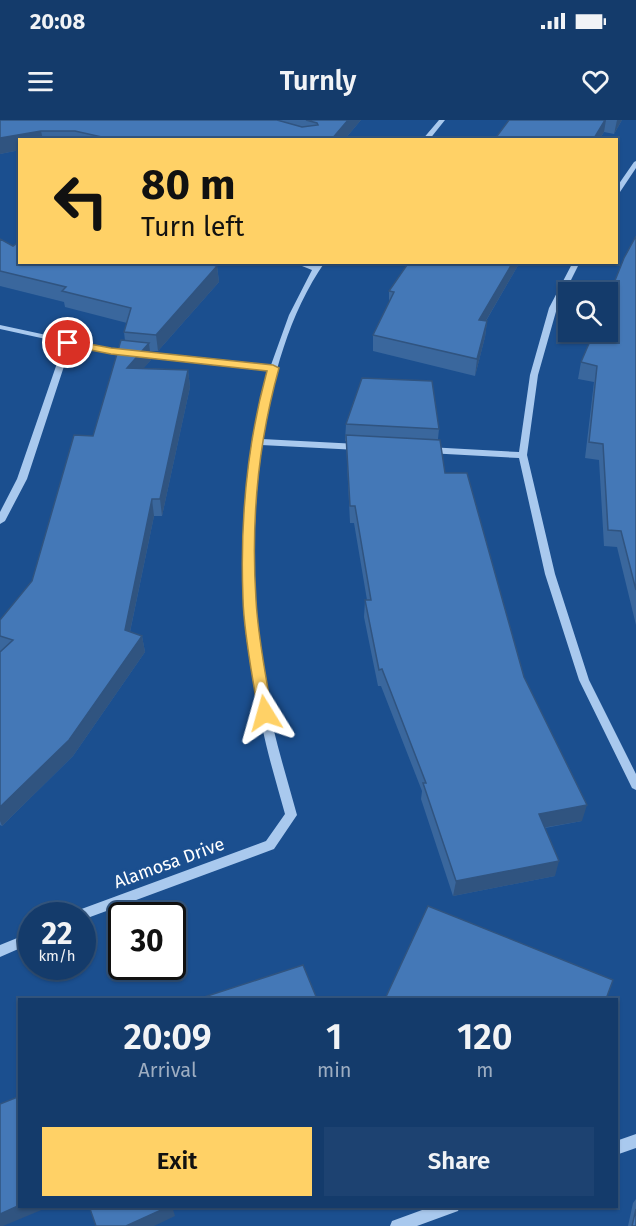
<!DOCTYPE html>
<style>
body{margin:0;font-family:"Fira Sans",sans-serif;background:#1d4271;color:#f1f3f6;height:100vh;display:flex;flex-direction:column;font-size:22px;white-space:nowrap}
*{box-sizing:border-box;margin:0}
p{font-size:20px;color:#9dadc1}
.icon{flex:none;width:33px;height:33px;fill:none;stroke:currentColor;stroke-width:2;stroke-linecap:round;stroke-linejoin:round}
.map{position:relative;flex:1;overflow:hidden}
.panel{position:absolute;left:18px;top:878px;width:600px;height:210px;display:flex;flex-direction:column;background:#143b6b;border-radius:0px;box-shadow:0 2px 4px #0004,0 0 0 2px #33557e}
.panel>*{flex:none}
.banner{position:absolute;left:18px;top:18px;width:600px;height:126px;border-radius:0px;box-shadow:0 2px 4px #0004,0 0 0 2px #33557e;background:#ffd166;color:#111;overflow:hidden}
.tools{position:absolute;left:558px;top:162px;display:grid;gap:12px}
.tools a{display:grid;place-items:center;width:60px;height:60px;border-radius:0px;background:#143b6b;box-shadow:0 2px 4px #0004,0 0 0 2px #33557e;font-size:30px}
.speed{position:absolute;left:18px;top:782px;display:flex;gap:12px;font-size:30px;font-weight:700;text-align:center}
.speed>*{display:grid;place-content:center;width:78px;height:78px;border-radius:50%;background:#143b6b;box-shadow:0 2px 4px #0004,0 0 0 2px #33557e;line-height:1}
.speed small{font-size:15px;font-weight:400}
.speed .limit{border:3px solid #111;border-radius:9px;background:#fff;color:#111}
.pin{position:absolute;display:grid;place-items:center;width:51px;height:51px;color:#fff;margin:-26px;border:3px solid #fff;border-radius:50%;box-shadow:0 2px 6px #0007}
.me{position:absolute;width:66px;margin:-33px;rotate:352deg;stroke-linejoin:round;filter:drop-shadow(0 0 4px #0008)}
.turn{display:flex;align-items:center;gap:21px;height:126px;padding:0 24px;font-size:27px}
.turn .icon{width:78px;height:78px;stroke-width:2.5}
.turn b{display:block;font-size:42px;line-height:51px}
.eta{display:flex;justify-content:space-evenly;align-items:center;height:102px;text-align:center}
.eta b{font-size:36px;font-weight:600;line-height:42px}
.button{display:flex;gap:12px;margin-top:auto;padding:12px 24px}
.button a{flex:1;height:69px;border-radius:0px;background:#ffd166;color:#111;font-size:24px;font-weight:600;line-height:69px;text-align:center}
.button a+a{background:#1d4271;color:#f1f3f6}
.status{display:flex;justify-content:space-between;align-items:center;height:42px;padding:0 30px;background:#143b6b;direction:ltr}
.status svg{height:16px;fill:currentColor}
header{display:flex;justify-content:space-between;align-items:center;height:78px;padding:0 24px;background:#143b6b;font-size:27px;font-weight:600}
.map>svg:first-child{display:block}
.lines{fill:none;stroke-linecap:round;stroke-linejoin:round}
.minor{fill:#a9c9ee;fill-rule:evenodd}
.wall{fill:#3a679d}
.shaded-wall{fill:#305480}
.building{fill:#4478b7;stroke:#305480;stroke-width:1.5}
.route{fill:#ffd166;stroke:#a68842;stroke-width:1.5}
.labels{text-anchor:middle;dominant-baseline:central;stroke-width:6;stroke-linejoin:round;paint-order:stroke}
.street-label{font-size:18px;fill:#fff;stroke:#1b4f8f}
</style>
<div class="status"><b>20:08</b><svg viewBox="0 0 49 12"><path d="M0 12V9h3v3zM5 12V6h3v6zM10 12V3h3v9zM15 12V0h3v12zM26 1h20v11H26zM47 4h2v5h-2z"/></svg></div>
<header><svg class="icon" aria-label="menu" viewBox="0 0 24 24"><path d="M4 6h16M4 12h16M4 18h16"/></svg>Turnly<svg class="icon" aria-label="heart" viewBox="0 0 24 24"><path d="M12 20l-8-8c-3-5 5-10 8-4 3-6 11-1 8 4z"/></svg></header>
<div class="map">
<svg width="636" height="1106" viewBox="0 0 636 1106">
<rect width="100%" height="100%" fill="#1b4f8f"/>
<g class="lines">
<path class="minor" d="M 439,0 L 445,0 L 429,20 L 422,20 Z
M 636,41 L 636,48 L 618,75 L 616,76 L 616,68 L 634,42 Z
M 292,142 L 304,142 L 315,146 L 318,142 L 325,142 C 289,193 272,259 262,319 L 358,324 L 362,327 L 358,330 L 261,325 C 249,419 253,514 273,607 C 280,636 289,666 297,695 L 274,729 L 82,800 L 82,795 L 74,795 L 76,791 L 266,721 L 285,694 C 277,665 268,636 262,606 C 238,490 235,365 269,250 L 111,233 L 71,225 L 27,359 L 5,401 L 0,404 L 0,392 L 17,359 L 64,223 L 0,209 L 0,205 L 111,229 L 271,245 L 289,195 L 312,150 Z
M 573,142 L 580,142 L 557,188 L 538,255 L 527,335 L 555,454 L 589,560 L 636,654 L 636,670 L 632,668 L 579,560 L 545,454 L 519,338 L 428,333 L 424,330 L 428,327 L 519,332 L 530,255 L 549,188 Z
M 32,812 L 32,823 L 0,837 L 0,825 Z
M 636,1014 L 636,1028 L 616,1035 L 616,1021 Z
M 433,1086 L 460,1086 L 458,1091 L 417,1106 L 390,1106 L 392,1101 Z"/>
</g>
<path class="wall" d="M 0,0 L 361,0 L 344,20 L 20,20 L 20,30 L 0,34 Z
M 509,0 L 622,0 L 614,14 L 604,12 L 599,20 L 494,20 Z
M 636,116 L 636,505 L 617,427 L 604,426 L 599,340 L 585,338 L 594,262 L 578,259 L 581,242 Z
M 0,119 L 20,142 L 217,146 L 219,162 L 158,231 L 150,231 L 151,240 L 143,248 L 188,250 L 190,267 L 162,396 L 154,396 L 130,512 L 142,516 L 145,532 L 73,636 L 2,706 L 0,705 L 0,532 L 1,531 L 0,531 L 0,500 L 32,461 L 93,316 L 125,221 L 124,212 L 127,203 L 65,187 L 64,182 L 0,166 Z
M 409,142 L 520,142 L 486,201 L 487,201 L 485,217 L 475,256 L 373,231 L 373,215 L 389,183 L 389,171 Z
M 346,304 L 439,309 L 438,319 L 445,353 L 524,557 L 582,701 L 545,708 L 555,756 L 453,776 L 421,679 L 422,671 L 381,566 L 378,566 L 364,497 L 365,480 L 367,480 L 354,403 L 350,403 L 346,321 L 345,321 Z
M 636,1079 L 636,1106 L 628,1106 L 633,1083 Z"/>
<path class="shaded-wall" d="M 348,0 L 361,0 L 344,20 L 331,20 Z
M 605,0 L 606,0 L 604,12 L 599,20 L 593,20 Z
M 617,0 L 622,0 L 614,14 Z
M 41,11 L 43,20 L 20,20 L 20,30 L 0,34 L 0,18 Z
M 513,142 L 520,142 L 477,216 L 479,200 Z
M 217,146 L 219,162 L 158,231 L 156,215 Z
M 487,201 L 485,217 L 475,256 L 477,239 Z
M 149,223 L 151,240 L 130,264 L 127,248 Z
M 188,250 L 190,267 L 162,396 L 160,379 Z
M 152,379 L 154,396 L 127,526 L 125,510 Z
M 142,516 L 145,532 L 73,636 L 2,706 L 0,701 L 0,687 Z
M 587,685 L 582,701 L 536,709 L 539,694 Z
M 559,741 L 555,756 L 453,776 L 456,761 Z
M 20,1085 L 20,1086 L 51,1086 L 3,1106 L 0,1106 L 0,1094 Z
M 170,1086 L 172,1086 L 175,1096 L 154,1106 L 126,1106 Z"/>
<path class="building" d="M 0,0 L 277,0 L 302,7 L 318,5 L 317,3 L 306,0 L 348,0 L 331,20 L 115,20 L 75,11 L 41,11 L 0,18 Z
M 509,0 L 605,0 L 593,20 L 494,20 Z
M 636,116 L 636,470 L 621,411 L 608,410 L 603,324 L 589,322 L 597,246 L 581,242 L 594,212 L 608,212 L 608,178 L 624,138 Z
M 0,119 L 13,126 L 20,121 L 20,142 L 201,142 L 217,146 L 156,215 L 124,212 L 131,188 L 62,171 L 66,167 L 0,151 Z
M 409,142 L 513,142 L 479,200 L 487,201 L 477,239 L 373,215 L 394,172 L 389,171 Z
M 121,220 L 149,223 L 127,248 L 188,250 L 160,379 L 152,379 L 125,510 L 142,516 L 69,620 L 0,687 L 0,532 L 13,520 L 0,516 L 0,500 L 32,461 L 74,315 L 93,316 Z
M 362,258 L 432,261 L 439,309 L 346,304 Z
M 346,315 L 440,320 L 445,353 L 467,353 L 524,557 L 587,685 L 539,694 L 559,741 L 456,761 L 423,663 L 426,663 L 382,549 L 379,550 L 365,480 L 371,480 L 355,386 L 350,386 Z
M 428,786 L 613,860 L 606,879 L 385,879 Z
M 303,845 L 317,879 L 198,879 Z
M 20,976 L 20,1085 L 0,1094 L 0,984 Z
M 89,1086 L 170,1086 L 126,1106 L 96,1106 Z
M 636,1089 L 636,1106 L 632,1106 Z"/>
<path class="route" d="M 68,220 L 111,228 L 273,245 L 279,248 C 258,323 251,403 256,480 C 258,518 266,556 272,593 L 270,597 L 260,597 L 258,593 C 253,556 244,517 243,479 C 240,403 247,324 267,251 L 111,234 L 65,225 L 63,223 Z"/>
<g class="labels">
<g class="street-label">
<text transform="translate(169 743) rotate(-20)">Alamosa Drive</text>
</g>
</g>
</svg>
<div class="tools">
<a><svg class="icon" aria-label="search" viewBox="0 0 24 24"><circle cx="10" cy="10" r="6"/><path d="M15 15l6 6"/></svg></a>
</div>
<div class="speed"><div>22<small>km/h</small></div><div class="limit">30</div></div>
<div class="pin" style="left:68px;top:223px;background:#d93025"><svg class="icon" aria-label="arrive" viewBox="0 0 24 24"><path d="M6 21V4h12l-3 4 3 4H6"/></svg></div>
<svg class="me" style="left:265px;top:593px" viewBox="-20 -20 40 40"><path d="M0-17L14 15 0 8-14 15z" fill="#ffd166" stroke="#fff" stroke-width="4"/></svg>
<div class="banner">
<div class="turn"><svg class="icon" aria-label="left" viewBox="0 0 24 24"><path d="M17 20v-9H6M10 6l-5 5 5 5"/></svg><div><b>80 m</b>Turn left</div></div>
</div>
<section class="panel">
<div class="eta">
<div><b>20:09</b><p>Arrival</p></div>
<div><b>1</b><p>min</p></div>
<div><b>120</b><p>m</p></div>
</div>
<div class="button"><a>Exit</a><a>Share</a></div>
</section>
</div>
